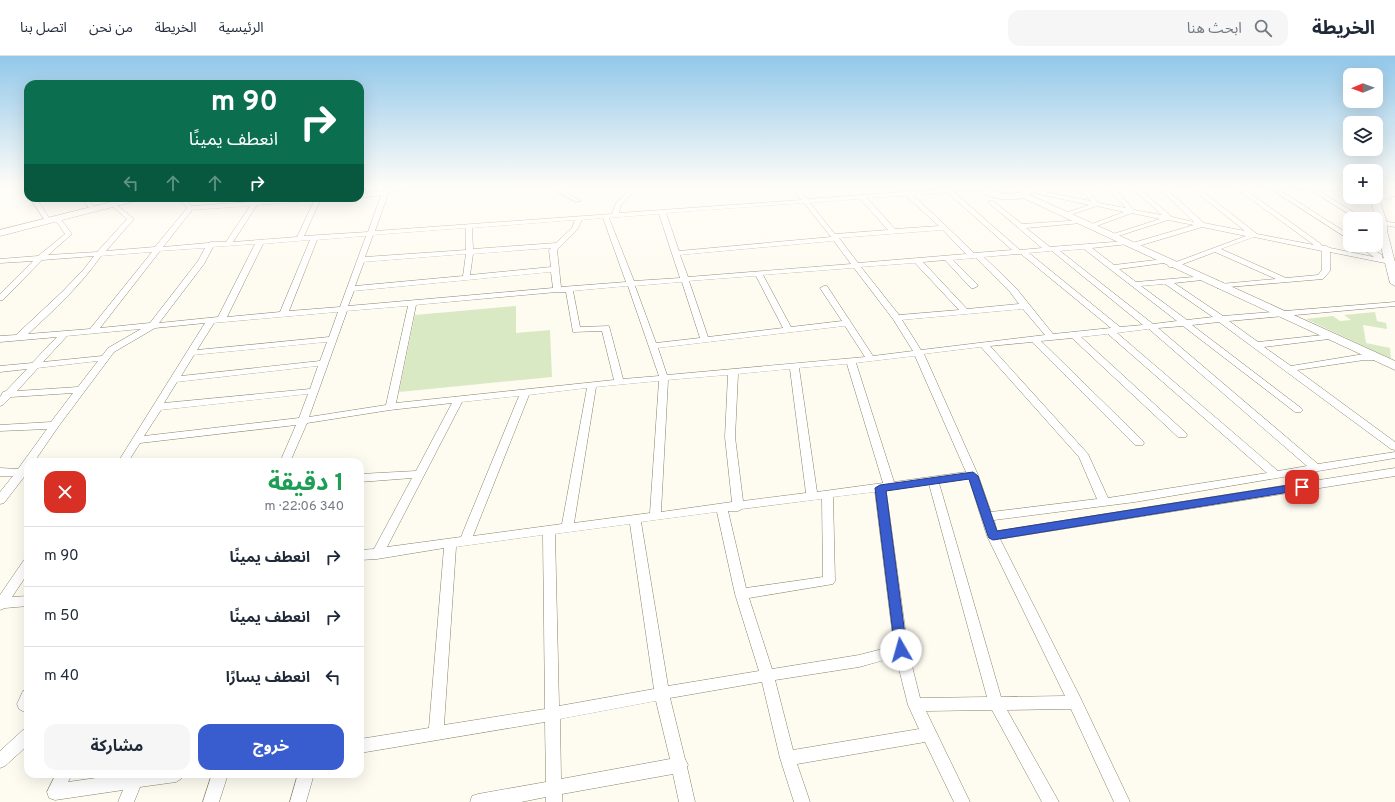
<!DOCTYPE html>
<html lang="ar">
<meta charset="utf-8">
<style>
body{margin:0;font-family:Overpass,"Noto Sans Arabic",sans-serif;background:#f6f6f7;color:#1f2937;direction:rtl;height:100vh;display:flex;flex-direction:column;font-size:15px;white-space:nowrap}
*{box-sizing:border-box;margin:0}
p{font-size:13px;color:#747a83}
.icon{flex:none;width:22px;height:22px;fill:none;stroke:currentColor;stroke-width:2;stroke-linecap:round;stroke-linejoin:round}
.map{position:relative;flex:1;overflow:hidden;direction:ltr}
.sheet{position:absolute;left:24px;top:402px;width:340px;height:320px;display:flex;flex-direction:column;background:#fff;border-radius:12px;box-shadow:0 4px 16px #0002;direction:rtl}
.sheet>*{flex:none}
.guide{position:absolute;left:24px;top:24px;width:340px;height:122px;border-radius:12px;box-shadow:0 4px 16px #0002;direction:rtl;background:#0b6e4f;color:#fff;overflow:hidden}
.needle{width:26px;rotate:269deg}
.controls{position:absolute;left:1343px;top:12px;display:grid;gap:8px}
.controls a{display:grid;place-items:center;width:40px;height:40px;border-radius:8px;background:#fff;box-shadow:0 4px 16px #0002;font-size:20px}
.pin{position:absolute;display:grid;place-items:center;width:34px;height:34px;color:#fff;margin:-17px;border-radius:8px;box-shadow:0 2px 6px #0006}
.me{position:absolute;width:44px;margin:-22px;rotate:353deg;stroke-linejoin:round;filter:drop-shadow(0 0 3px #0008)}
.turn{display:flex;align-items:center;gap:14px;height:84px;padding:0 20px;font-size:18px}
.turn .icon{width:52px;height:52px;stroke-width:2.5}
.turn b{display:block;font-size:28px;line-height:34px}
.lanes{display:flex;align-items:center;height:38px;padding:0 20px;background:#0003;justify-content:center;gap:20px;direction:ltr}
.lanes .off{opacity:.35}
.round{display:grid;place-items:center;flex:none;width:42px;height:42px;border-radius:12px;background:#f6f6f7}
.overview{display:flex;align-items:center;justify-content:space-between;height:68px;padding:0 20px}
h1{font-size:24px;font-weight:700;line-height:30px;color:#1e9e55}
.cta{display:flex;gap:8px;margin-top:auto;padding:8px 20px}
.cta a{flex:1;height:46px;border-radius:12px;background:#395dcf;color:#fff;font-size:16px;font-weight:700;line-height:46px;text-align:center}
.cta a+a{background:#f6f6f7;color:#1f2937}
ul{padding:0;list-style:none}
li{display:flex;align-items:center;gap:12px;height:60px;padding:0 20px;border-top:1px solid #e0e1e3}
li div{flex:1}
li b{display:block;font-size:15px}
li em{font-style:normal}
header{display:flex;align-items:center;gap:24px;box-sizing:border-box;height:56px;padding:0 20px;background:#fff;border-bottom:1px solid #e0e1e3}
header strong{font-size:19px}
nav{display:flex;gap:22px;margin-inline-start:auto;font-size:14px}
.search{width:280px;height:36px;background:#f6f6f7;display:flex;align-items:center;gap:10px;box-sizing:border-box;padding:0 14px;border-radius:12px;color:#747a83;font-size:15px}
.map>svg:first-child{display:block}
.green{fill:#d9e9c3}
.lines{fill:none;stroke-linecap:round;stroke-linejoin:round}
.street-casing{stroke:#8a846a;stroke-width:1}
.secondary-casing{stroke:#8a846a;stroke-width:1}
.street{fill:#fff;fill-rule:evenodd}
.secondary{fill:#fff;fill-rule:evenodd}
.route{fill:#395dcf;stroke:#253c87}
</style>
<header>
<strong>الخريطة</strong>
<div class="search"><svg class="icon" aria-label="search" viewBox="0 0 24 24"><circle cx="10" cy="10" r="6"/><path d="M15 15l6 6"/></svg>ابحث هنا</div>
<nav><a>الرئيسية</a><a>الخريطة</a><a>من نحن</a><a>اتصل بنا</a></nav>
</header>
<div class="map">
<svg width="1395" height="746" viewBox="0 0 1395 746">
<rect width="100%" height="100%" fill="#fefbf0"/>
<path class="green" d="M 516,250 L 516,277 L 550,274 L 552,321 L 399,336 L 415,259 Z
M 1375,256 L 1377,265 L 1386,267 L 1387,273 L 1363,269 L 1366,287 L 1390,292 L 1391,303 L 1306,263 L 1333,260 L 1340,265 L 1351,264 L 1344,259 Z"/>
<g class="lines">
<defs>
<path id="street" d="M 22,130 L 28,130 L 28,137 L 26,136 Z
M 360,130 L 365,130 L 376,136 L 406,130 L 415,130 L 388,138 L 375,175 L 612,158 L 616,147 L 634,130 L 640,130 L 621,149 L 619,157 L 801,144 L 791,130 L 797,130 L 807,143 L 902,136 L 896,130 L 902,130 L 909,136 L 982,130 L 984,131 L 984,133 L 954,136 L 1020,194 L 1042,192 L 989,147 L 989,145 L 993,145 L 1022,168 L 1083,164 L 1083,166 L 1081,167 L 1026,172 L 1050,191 L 1126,185 L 1130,187 L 1128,188 L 1092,192 L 1114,209 L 1164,203 L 1168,205 L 1164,207 L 1119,213 L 1136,226 L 1205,220 L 1205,224 L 1202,224 L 1174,227 L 1223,260 L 1395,246 L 1395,250 L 1229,265 L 1258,286 L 1332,278 L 1333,280 L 1329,283 L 1264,291 L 1291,310 L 1364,298 L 1378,299 L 1379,301 L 1375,304 L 1364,304 L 1297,314 L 1395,386 L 1395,394 L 1391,393 L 1219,266 L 1192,269 L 1301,352 L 1303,354 L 1301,356 L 1295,356 L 1183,270 L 1158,272 L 1318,408 L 1395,396 L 1395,402 L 1135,446 L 994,464 L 997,475 L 1395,412 L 1395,420 L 1000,483 L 1080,641 L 1130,746 L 1114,746 L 1071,653 L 1007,654 L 1059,746 L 1042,746 L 992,654 L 926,655 L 970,746 L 954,746 L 925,686 L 797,708 L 810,746 L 794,746 L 780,702 L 762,626 L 670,642 L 685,703 L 688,709 L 687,711 L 695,746 L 679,746 L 673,718 L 562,738 L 562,746 L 546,746 L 546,741 L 521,746 L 470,746 L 472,740 L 478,738 L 546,726 L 545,666 L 360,697 L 360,683 L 429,672 L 444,492 L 377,503 L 360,504 L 360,494 L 374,493 L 412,422 L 360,426 L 360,418 L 416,415 L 452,347 L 390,354 L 307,367 L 290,406 L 280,406 L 296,369 L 140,387 L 128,406 L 118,406 L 205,267 L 155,272 L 114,296 L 58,371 L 34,406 L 28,406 L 28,420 L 24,421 L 4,447 L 0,448 L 0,436 L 13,420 L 0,420 L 0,412 L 18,413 L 47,373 L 0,375 L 0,369 L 51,366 L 73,337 L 11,341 L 3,349 L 0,350 L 0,341 L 3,336 L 6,335 L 27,313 L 0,316 L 0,310 L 32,307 L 57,281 L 0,286 L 0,280 L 16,279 L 63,235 L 84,213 L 94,200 L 42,204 L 3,244 L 0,244 L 0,238 L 33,205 L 0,207 L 0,203 L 38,200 L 65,178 L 54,162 L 57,160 L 59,161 L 72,178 L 48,199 L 97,196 L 127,163 L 111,149 L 110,148 L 113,146 L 134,163 L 106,195 L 155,191 L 187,152 L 178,142 L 184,142 L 192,150 L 250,146 L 249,144 L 252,142 L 257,145 L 303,142 L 332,142 L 320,145 L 304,180 L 368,176 L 381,139 L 360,142 L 360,138 L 369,137 L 360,132 ZM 947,136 L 1012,194 L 974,197 L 947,171 L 913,139 ZM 906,140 L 939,170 L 895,173 L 867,142 ZM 860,143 L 888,174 L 835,178 L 810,147 ZM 314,145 L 297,181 L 233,186 L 257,149 ZM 804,147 L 831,181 L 679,195 L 666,157 ZM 250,150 L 226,186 L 211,186 L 208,187 L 163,191 L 192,154 ZM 659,158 L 680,222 L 634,225 L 609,162 ZM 603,162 L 626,226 L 561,231 L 557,194 L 577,174 L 582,164 ZM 575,164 L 572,172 L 556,187 L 473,193 L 472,172 ZM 466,172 L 466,194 L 365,201 L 373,179 ZM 943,174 L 966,198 L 858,207 L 839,182 ZM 366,180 L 340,251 L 289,255 L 317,184 ZM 310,184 L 280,256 L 227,261 L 263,188 ZM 834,185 L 851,208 L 688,221 L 680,199 ZM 255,188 L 218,261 L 159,267 L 204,208 L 213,191 ZM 205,192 L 198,205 L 150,267 L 100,272 L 160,195 ZM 551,192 L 549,194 L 551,211 L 470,219 L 473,198 ZM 1084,193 L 1177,265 L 1153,268 L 1060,195 ZM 1052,195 L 1143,269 L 1120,271 L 1029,197 ZM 152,196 L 90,273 L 28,278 C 54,254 81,229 101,200 ZM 466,198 L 463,220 L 355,230 L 364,206 ZM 1018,198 L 1021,198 L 1111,272 L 1053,278 L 1016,232 L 984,201 ZM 976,202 L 1010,236 L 1019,248 L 967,253 L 923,206 L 945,204 L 971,232 L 974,232 L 978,230 L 977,228 L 953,204 ZM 915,207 L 959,254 L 899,259 L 861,211 ZM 854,212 L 893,263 L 913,295 L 873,300 L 827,230 L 824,230 L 820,232 L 842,265 L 791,271 L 763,219 ZM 551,216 L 553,232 L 348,250 L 354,235 ZM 756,220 L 783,272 L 708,281 L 689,225 ZM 682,226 L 700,282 L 656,287 L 635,230 ZM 1165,228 L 1213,261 L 1187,264 L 1141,230 ZM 628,230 L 659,320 L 623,323 L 609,270 L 580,271 L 573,235 ZM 557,236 L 566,236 L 573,276 L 602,275 L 614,324 L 396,347 L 416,249 ZM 408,250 L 386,349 L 309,361 L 347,255 ZM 1023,253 L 1045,279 L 921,294 L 902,264 ZM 338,256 L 329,281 L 197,294 L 214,267 ZM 845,270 L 865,301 L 667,319 L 658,292 ZM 141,273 L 108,292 L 102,300 L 43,306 L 67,280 ZM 1149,273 L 1307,410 L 1278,415 L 1117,277 ZM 1108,278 L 1267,417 L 1108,442 L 1088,398 L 990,290 L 1032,286 L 1135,389 L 1143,389 L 1144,387 L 1143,385 L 1041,285 L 1072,282 L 1178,381 L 1186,381 L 1187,379 L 1186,377 L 1081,281 ZM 327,286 L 320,305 L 181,320 L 194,299 ZM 981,291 L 1079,401 L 1097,443 L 991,456 L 978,419 L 924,298 ZM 915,300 L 966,416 L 894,426 L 856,307 ZM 98,305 L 78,331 L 17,335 L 38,312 ZM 847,308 L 883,427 L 817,436 L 799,312 ZM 318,310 L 310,333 L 164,347 L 177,326 ZM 790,313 L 806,437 L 743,445 L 735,381 L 738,318 ZM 728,319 L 725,381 L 732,446 L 661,456 L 668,324 ZM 659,325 L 650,457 L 574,467 L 596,331 ZM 587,332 L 562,468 L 473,480 L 529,339 ZM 308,338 L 299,362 L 144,380 L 161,354 ZM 519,340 L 461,481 L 387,491 L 462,346 ZM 969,423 L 987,480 L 1065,640 L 1001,641 L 939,427 ZM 929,428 L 987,641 L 920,642 L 908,594 L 886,434 ZM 875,436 L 894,590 L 859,599 L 772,613 L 749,542 L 833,528 L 835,525 L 833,441 ZM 822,443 L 823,521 L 746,532 L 728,455 L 738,455 L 742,453 ZM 717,456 L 735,538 L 759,615 L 668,630 L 641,466 ZM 630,468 L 654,633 L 559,650 L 555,478 ZM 543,479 L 545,653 L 444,669 L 456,491 ZM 896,601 L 908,649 L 919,673 L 793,694 L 775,624 L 859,611 ZM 656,645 L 670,703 L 561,723 L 560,663 Z
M 548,130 L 555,130 L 581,145 L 576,146 Z
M 1079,130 L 1083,130 L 1099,147 L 1126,152 L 1107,131 L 1112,130 L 1134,154 L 1162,159 L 1131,131 L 1136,130 L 1172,161 L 1194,166 L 1157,130 L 1163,130 L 1204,167 L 1245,175 L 1189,130 L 1196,130 L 1257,178 L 1314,189 L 1233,130 L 1240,130 L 1321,188 L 1322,190 L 1326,190 L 1330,192 L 1374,201 L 1357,189 L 1366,189 L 1382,199 L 1382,202 L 1395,205 L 1395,209 L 1330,196 L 1330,215 L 1323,223 L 1217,232 L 1217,228 L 1220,228 L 1276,223 L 1215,196 L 1175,211 L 1169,211 L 1168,209 L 1246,180 L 1202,171 L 1132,192 L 1128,190 L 1129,188 L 1194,169 L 1168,164 L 1112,182 L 1109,180 L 1110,179 L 1160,163 L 1132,157 L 1091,172 L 1088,170 L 1089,169 L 1124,156 L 1097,150 L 1067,160 L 1064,158 L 1065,157 L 1089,149 L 1026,135 L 1029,133 L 1091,145 L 1079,132 ZM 1254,181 L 1322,195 L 1322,214 L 1318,219 L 1286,222 L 1221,193 Z
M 1266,130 L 1273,130 L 1350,179 L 1350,184 Z
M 1304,130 L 1311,130 L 1365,163 L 1357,163 Z
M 30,142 L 36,142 L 51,165 L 50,166 L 46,166 Z
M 81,142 L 87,142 L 96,153 L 95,154 L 91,154 Z
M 1382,165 L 1395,167 L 1395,171 L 1380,168 L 1379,167 Z
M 28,502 L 28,517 L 12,541 L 28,540 L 28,550 L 5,552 L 0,554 L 0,539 L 24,504 Z
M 28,634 L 28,658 L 19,653 L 17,648 L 23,635 Z
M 28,672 L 28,689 L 5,710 L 0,712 L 0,695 L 23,674 Z
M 56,718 L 72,718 L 68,726 L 124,718 L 184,718 L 181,723 L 176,726 L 140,731 L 134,746 L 118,746 L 123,734 L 55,744 L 49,742 L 47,736 Z
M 212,718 L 228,718 L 219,746 L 203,746 Z
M 298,718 L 314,718 L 306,746 L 290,746 Z"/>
<path id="secondary" d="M 976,130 C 994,130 1002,144 1024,135 L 1024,130 L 1350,130 L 1350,135 L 1307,133 L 1033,134 L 1030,139 L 1395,305 L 1395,314 L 1023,142 C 1008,145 985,144 976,130 Z
M 1376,130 L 1387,130 L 1395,133 L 1395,140 L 1388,143 L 1379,142 L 1387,167 L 1387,175 L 1395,206 L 1395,230 L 1390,227 L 1377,175 L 1377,167 L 1370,141 L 1376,141 L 1376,136 L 1388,137 L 1377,132 Z
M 127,142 L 141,142 L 140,144 L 0,180 L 0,174 Z"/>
</defs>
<use href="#street" class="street-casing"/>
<use href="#secondary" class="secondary-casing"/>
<use href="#street" class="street"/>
<use href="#secondary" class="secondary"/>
</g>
<linearGradient id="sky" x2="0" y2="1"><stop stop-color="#92c8ea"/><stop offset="0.56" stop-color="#fffdf8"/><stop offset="1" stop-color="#fffdf8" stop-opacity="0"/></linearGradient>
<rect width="1395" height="234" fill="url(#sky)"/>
<path class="route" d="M 973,416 L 978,420 L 997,475 L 1302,427 L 1307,431 L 1302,434 L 993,484 L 989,482 L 988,480 L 969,423 L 886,435 L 907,594 L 905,598 L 901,600 L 896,598 L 895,594 L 875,432 L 880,429 Z"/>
</svg>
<div class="controls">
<a><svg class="needle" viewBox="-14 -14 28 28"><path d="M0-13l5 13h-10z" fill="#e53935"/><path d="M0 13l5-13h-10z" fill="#747a83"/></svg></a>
<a><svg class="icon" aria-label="layers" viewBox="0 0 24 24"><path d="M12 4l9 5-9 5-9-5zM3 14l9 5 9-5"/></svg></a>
<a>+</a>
<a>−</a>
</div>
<div class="pin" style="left:1302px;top:431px;background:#d93025"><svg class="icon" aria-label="arrive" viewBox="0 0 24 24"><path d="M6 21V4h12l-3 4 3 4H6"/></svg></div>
<svg class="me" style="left:901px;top:594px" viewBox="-20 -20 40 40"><circle r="19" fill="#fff"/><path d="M0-13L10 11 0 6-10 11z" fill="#395dcf"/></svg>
<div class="guide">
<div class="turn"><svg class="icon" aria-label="right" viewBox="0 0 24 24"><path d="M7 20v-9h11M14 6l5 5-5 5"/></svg><div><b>90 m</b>انعطف يمينًا</div></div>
<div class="lanes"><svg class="icon off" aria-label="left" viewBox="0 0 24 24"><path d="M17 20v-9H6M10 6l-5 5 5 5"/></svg><svg class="icon off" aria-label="ahead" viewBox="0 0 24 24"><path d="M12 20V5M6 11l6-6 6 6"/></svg><svg class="icon off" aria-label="ahead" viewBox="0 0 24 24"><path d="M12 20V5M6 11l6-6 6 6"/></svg><svg class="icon" aria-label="right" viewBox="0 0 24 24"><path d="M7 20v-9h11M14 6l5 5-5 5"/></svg></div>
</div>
<section class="sheet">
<div class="overview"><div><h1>1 دقيقة</h1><p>340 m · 22:06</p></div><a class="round" style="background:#d93025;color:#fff"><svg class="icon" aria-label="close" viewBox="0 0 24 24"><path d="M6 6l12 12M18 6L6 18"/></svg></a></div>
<ul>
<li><svg class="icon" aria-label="right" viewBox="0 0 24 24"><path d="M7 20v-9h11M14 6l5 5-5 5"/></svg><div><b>انعطف يمينًا</b></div><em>90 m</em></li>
<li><svg class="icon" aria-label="right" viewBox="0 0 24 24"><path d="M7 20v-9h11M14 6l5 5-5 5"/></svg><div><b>انعطف يمينًا</b></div><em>50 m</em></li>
<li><svg class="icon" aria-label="left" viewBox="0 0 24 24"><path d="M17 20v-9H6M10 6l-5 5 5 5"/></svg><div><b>انعطف يسارًا</b></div><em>40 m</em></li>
</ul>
<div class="cta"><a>خروج</a><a>مشاركة</a></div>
</section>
</div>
